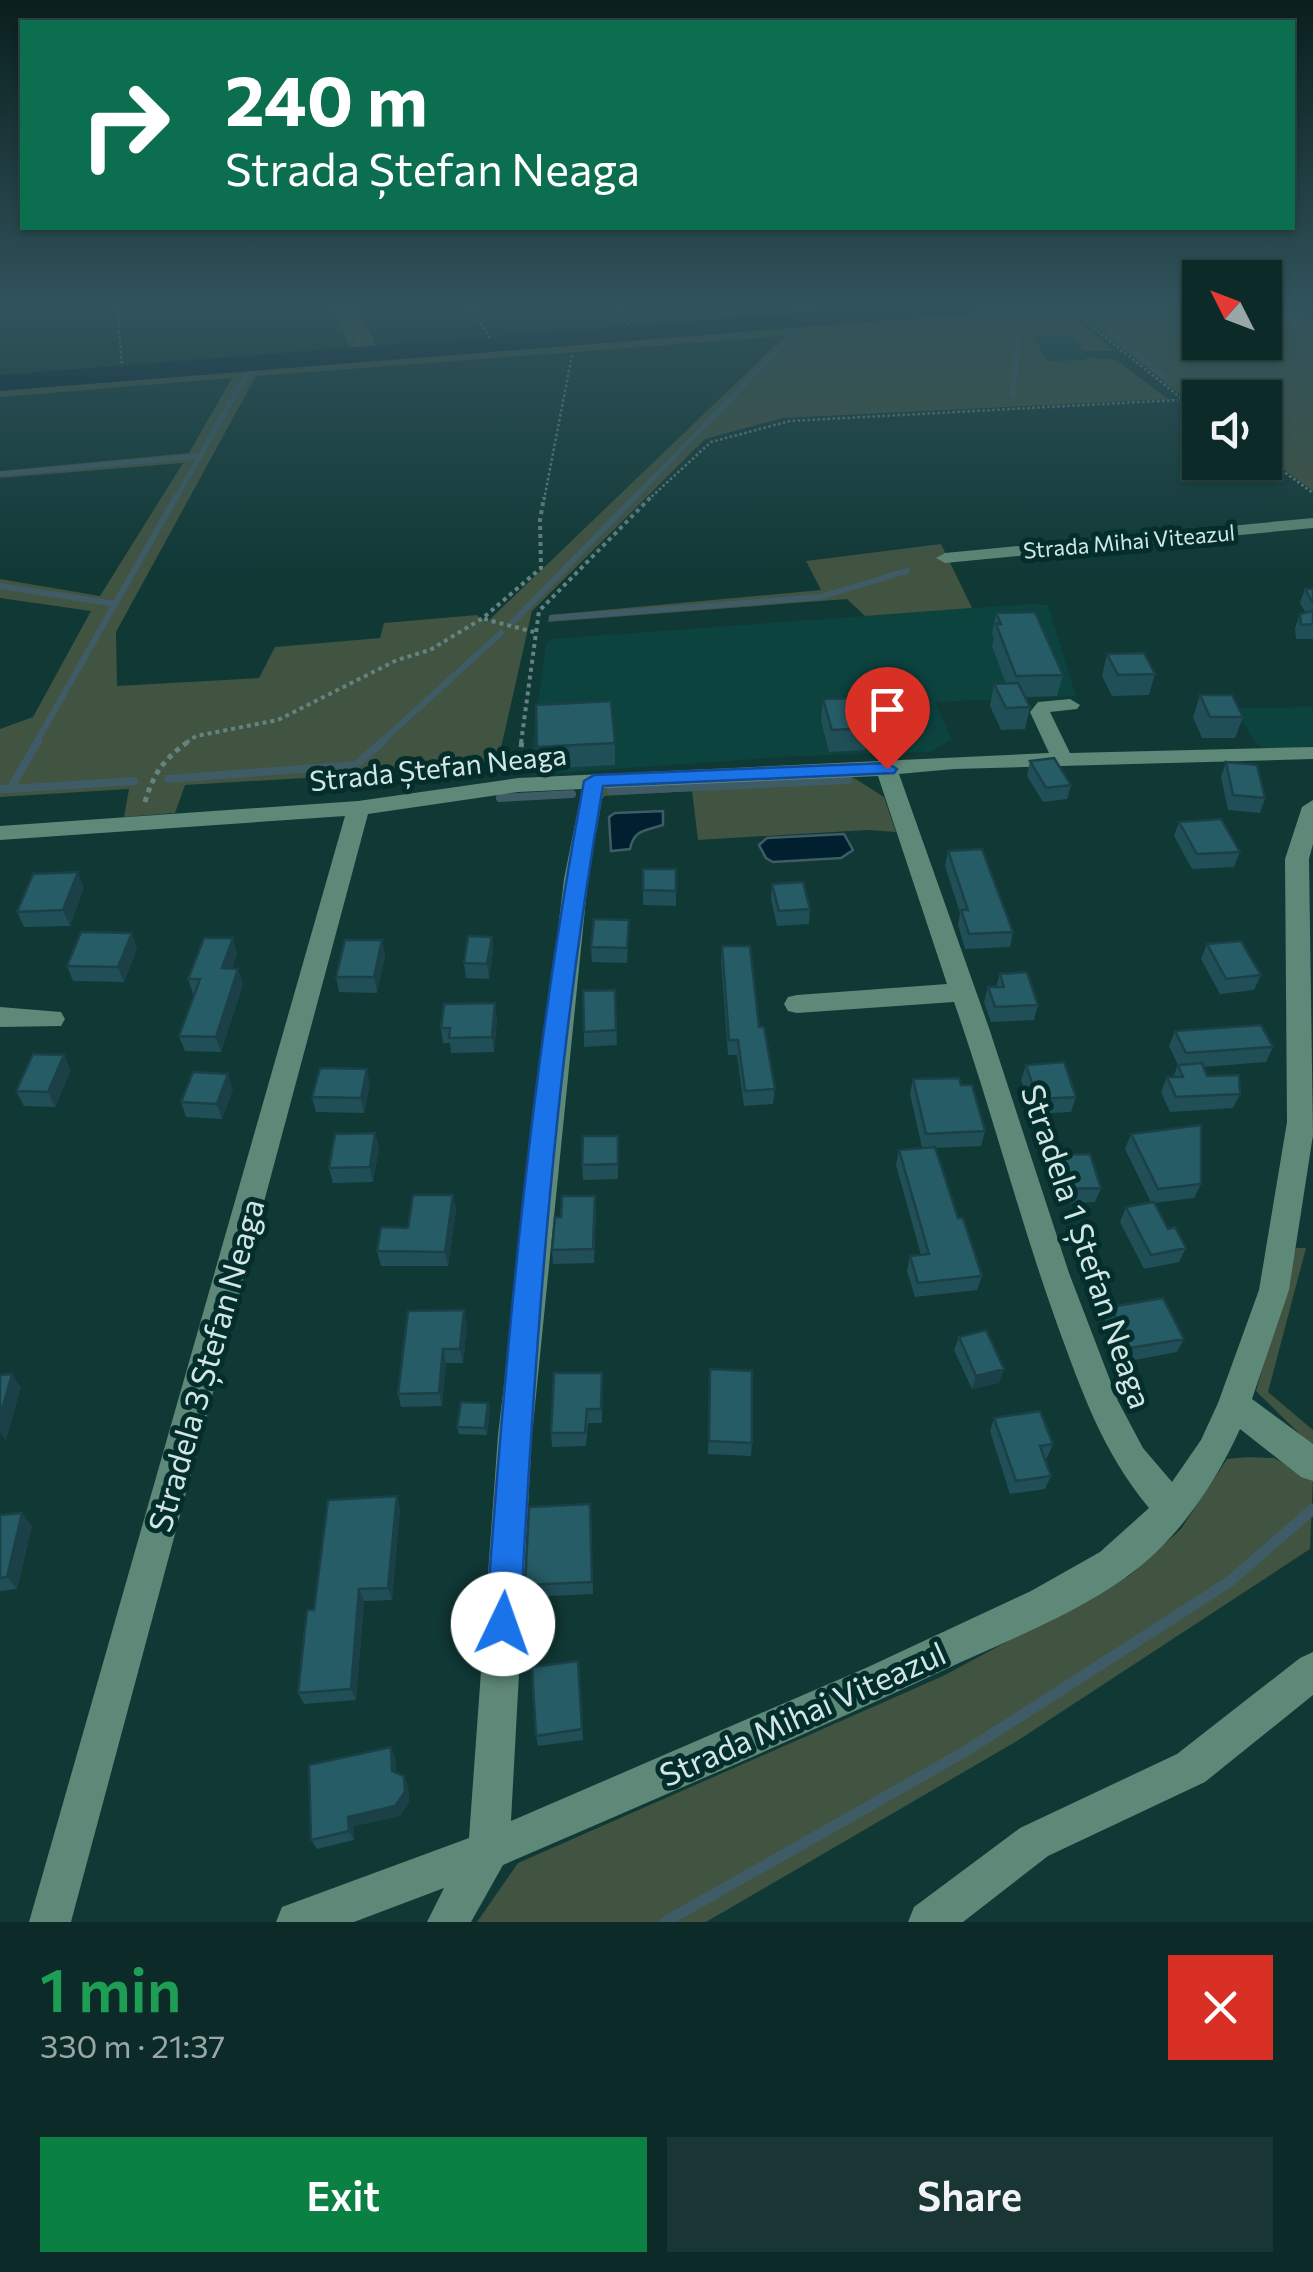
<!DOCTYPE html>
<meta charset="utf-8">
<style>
body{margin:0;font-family:Commissioner,sans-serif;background:#1a3634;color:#f1f3f6;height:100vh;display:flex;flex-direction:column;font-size:38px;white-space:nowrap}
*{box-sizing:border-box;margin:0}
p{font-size:32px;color:#9aa7a8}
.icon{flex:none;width:55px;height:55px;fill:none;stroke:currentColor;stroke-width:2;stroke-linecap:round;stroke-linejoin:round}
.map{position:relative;height:1922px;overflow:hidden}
.side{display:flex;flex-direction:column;background:#0c2a28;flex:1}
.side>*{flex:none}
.banner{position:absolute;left:20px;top:20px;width:1275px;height:210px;border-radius:0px;box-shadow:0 2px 8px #0004,0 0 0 2px #2c4645;background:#0b6e4f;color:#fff;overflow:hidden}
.needle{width:65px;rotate:312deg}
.controls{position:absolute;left:1182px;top:260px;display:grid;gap:20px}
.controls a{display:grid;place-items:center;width:100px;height:100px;border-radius:0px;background:#0c2a28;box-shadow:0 2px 8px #0004,0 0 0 2px #2c4645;font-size:50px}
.pin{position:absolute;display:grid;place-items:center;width:85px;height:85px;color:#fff;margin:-102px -42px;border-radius:50% 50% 50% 0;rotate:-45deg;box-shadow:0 0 10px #0007}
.pin .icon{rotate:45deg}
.me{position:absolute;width:110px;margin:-55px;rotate:3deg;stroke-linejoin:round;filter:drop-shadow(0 0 8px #0008)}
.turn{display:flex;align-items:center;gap:35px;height:210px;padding:0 40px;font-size:45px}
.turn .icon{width:130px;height:130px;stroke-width:2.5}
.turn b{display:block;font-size:70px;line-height:85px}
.round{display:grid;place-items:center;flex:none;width:105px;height:105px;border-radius:0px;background:#1a3634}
.headline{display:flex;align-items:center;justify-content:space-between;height:170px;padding:0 40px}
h1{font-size:60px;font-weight:600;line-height:75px;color:#1e9e55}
.primary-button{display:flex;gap:20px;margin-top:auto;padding:20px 40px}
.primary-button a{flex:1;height:115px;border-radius:0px;background:#0b8043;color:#fff;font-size:40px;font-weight:600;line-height:115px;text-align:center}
.primary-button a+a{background:#1a3634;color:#f1f3f6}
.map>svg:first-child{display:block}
.built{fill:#0c433f}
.green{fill:#415341;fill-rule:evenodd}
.water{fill:#00202f;stroke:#3f5c66;stroke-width:2.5}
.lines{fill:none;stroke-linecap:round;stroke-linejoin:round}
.stream-far3{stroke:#3f5c66;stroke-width:5}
.stream-far2{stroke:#3f5c66;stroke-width:6}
.stream-far1{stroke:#3f5c66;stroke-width:8}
.stream{stroke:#3f5c66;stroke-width:11}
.river{fill:#00202f;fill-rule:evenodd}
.path-far2{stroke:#638380;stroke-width:2.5;stroke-dasharray:2.5 2.5;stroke-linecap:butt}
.path-far1{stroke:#638380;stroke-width:4;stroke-dasharray:4 4;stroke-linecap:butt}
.path{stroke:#638380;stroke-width:5;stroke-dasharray:5 5;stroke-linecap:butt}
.minor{fill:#5e8877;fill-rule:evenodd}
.wall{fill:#214f57}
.shaded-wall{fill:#1b4047}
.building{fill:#265c65;stroke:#1b4047;stroke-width:2.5}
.route{fill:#1a73e8;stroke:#114b97;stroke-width:2.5}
.labels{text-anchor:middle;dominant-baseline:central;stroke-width:10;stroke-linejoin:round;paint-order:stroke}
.far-street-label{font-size:22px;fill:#d2e7e5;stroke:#042e2b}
.street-label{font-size:28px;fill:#d2e7e5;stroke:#042e2b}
.near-street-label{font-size:32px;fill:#d2e7e5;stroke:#042e2b}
</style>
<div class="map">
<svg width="1313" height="1922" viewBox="0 0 1313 1922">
<rect width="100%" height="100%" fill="#103835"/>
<path class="built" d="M 1071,335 L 1088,360 L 1047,361 L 1032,336 Z
M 1029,604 L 1048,605 L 1076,696 L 935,702 L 952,739 L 930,752 L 799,756 L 528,775 L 546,644 L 551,639 Z
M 1313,707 L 1313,746 L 1280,750 L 1259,747 L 1233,708 Z"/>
<path class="green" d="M 333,306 L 357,306 L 377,348 L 802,316 L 794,306 L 815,306 L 823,314 L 915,306 L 1062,306 L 1114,351 L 1083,351 L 1071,335 L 1033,336 L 1047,361 L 1087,360 L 1086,357 L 1116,360 L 1168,399 L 783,418 L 705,439 L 532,611 L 498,761 L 374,774 L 185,785 L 175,813 L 124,817 L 129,789 L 0,797 L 0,729 L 33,717 L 91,611 L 0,598 L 0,579 L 100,596 L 183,463 L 0,478 L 0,471 L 189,453 L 232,378 L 0,397 L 0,378 L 351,350 ZM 785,336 L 486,623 L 477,615 L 384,623 L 380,638 L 275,647 L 259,678 L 117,686 L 116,632 L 256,376 Z
M 1069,306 L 1200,306 L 1200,342 L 1265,342 L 1265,306 L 1288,306 L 1313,320 L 1313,491 L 1265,456 L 1265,398 L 1200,398 L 1200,410 Z
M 941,544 L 972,608 L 865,616 L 847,599 L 548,622 L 549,615 L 821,590 L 806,561 Z
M 851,776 L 884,797 L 896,832 L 867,830 L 698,840 L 692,791 L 605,796 L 598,801 L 604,787 Z
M 1296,1248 L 1306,1248 L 1268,1392 L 1313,1430 L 1313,1447 L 1256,1391 Z
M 1248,1457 L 1274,1458 L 1313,1478 L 1310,1549 L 1017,1741 L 706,1922 L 477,1922 L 518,1863 L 943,1676 L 1129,1576 L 1181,1529 L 1227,1459 Z"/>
<path class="water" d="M 663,811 L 663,825 C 645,831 634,829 630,849 L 611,851 L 609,817 L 615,813 Z
M 844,834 L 853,850 L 841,858 L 773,862 L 766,858 L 759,845 L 767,838 Z"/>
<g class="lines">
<path class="stream-far3" d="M 344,306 L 364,353
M 1082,306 L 1164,377
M 1265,306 L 1313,333
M 1013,395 L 1021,306
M 0,474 L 200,456
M 175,500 L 253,363
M 632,500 L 810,318 L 798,306"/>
<path class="stream-far2" d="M 0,586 L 116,604
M 552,618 L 820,597 L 907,571
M 513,622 L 635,497
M 36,743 L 176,497
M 380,743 L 501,633"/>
<path class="stream-far1" d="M 168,779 L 356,765 L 383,741
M 0,789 L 10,789 L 38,741
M 10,789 L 134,781
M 611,791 L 848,780
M 500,798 L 572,794"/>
<path class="stream" d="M 665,1922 L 966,1751 L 1229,1582 L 1313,1509"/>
<path class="river" d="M 879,306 L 983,306 L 970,314 L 0,391 L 0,375 Z"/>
<path class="path-far2" d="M 117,306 L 122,366
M 470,306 L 490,338
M 616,306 L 631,327
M 1066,306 L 1200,413
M 1265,458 L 1313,493
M 544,500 L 572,355
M 648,500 L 711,442 L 790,421 L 1178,400"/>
<path class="path-far1" d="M 484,619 L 534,632
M 186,743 L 196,736 L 278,720 L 397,660 L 430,650 L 483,618 L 541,568 L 540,520 L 544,497
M 521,743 L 539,611 L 651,497"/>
<path class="path" d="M 518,767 L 522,741
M 145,802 C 154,772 164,759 189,741"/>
<path class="minor" d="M 1313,518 L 1313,528 L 945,563 L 936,558 L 945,553 Z
M 1070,699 L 1080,705 L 1077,709 L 1050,712 L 1070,753 L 1313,747 L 1313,759 L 954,769 L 899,774 L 989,1028 L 1069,1273 L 1118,1401 L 1143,1448 L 1172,1482 L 1201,1440 L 1218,1403 L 1259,1290 L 1287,1122 L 1285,859 L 1302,807 L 1313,800 L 1313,844 L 1309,859 L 1313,1135 L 1289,1290 L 1252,1399 L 1313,1444 L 1313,1481 L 1301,1477 L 1240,1429 C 1214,1486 1177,1541 1125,1578 C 1070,1617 1003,1642 942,1671 C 797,1739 650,1801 503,1865 L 471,1922 L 427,1922 L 444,1888 L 354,1922 L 276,1922 L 282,1907 L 469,1838 L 498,1435 L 564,879 L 582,789 L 518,792 L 368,814 L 71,1922 L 29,1922 L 345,816 L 0,840 L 0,826 L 358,801 L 518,778 L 1049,753 L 1030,712 L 1038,702 ZM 878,776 L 947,984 L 797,995 L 788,997 L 784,1004 L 788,1011 L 797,1013 L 954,1002 C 991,1108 1019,1218 1057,1324 C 1082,1392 1102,1451 1149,1508 L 1100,1552 L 1031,1591 L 868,1667 L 511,1821 L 532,1435 L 588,879 L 604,788 Z
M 0,1007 L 61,1012 L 65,1019 L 61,1026 L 0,1027 Z
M 1313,1652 L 1313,1695 L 1205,1782 L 1048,1856 L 963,1922 L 908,1922 L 914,1907 L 1020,1828 L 1177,1754 L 1300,1658 Z"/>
</g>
<path class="wall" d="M 1305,589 L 1313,589 L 1313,639 L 1296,639 L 1295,628 L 1300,614 L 1306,613 L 1300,603 Z
M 996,613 L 1063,675 L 1057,696 L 1026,697 L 1030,707 L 1025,729 L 1001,730 L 990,706 L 994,684 L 1006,684 L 992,646 L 994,638 L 992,634 Z
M 1107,654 L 1155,674 L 1149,695 L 1112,696 L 1102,676 Z
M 1200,695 L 1243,717 L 1235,738 L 1202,738 L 1193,717 Z
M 823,699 L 867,728 L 865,750 L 829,752 L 821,721 Z
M 615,743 L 615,765 L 538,769 L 537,747 Z
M 1030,761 L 1071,785 L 1067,799 L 1043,802 L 1027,776 Z
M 1226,762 L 1265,798 L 1260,813 L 1228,810 L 1221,777 Z
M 1179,822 L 1240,852 L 1234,867 L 1192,869 L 1174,836 Z
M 948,851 L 1013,932 L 1010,947 L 965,949 L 958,925 L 960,913 L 945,866 Z
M 643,869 L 676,869 L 676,906 L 643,905 Z
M 772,884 L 810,909 L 809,924 L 777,926 L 771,899 Z
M 84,887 L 70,926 L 24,927 L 17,912 Z
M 629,920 L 627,963 L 592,962 L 591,947 Z
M 492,937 L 493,952 L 489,979 L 466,978 L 464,963 Z
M 382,940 L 385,955 L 377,993 L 339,992 L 336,977 Z
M 1207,944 L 1261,975 L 1254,990 L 1220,994 L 1201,959 Z
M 722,946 L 759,1027 L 775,1089 L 773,1104 L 744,1106 L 737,1055 L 728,1055 L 721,961 Z
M 137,948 L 124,982 L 73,981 L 67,966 Z
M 237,954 L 232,968 L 238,969 L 243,984 L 221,1052 L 185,1051 L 179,1036 L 194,994 L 193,994 L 188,979 Z
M 1000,974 L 1038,1005 L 1034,1020 L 991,1022 L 984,1002 L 988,987 L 996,987 Z
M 615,990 L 617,1045 L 584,1047 L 584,1032 Z
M 497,1018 L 494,1052 L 451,1053 L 450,1043 L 443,1043 L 441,1028 Z
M 1175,1031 L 1273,1047 L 1266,1062 L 1203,1067 L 1207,1076 L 1240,1094 L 1233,1108 L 1170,1112 L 1161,1092 L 1167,1077 L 1173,1077 L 1178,1065 L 1169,1046 Z
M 1026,1065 L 1076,1097 L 1071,1112 L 1033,1114 L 1021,1080 Z
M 71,1070 L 55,1107 L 24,1106 L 16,1091 Z
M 913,1079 L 961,1085 L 985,1131 L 981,1146 L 935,1148 L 958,1218 L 982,1276 L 977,1290 L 915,1297 L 907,1271 L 910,1256 L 921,1255 L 896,1165 L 899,1150 L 922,1148 L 910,1094 Z
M 370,1084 L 364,1113 L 316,1112 L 312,1097 Z
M 233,1089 L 222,1119 L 186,1117 L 181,1102 Z
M 375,1133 L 379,1148 L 373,1182 L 333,1183 L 329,1168 Z
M 1131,1134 L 1201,1184 L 1194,1198 L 1154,1203 L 1168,1229 L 1186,1248 L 1179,1262 L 1144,1269 L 1120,1222 L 1126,1207 L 1151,1202 L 1125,1149 Z
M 618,1136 L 618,1179 L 583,1180 L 582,1165 Z
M 1056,1155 L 1101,1188 L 1095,1202 L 1061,1204 L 1051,1170 Z
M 453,1195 L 456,1210 L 448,1266 L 381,1266 L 377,1251 Z
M 596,1210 L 594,1263 L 553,1264 L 552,1250 L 561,1217 Z
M 1111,1307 L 1184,1339 L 1177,1352 L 1124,1362 L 1105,1321 Z
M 467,1324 L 463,1363 L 446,1363 L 442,1406 L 401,1407 L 398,1394 Z
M 959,1337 L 1004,1369 L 999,1383 L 972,1389 L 954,1350 Z
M 710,1369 L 752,1443 L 751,1456 L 708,1454 Z
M 602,1373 L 602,1423 L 588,1423 L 586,1446 L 552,1447 L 551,1433 Z
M 488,1403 L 490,1409 L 487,1435 L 459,1434 L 457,1427 Z
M 994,1418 L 1053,1444 L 1047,1458 L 1044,1458 L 1051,1476 L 1045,1489 L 1010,1494 L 990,1431 Z
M 397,1496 L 400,1509 L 392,1600 L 364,1601 L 356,1700 L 304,1704 L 298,1693 L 314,1610 Z
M 0,1515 L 32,1526 L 17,1589 L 0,1591 Z
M 591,1517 L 593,1594 L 527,1597 L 525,1585 Z
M 578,1661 L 583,1740 L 538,1746 L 536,1736 Z
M 391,1747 L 395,1758 L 396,1773 L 408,1786 L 409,1802 L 400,1816 L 354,1826 L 354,1840 L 317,1849 L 311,1840 Z"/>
<path class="shaded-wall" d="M 78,872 L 84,887 L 70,926 L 63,910 Z
M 132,933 L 137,948 L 124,982 L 118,967 Z
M 492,937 L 493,952 L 489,979 L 487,964 Z
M 233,938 L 237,954 L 227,983 L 222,968 Z
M 382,940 L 385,955 L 377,993 L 374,977 Z
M 238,969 L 243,984 L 221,1052 L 216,1037 Z
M 495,1003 L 497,1018 L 494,1052 L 492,1037 Z
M 64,1055 L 71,1070 L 55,1107 L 48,1092 Z
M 367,1069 L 370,1084 L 364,1113 L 361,1098 Z
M 228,1074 L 233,1089 L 222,1119 L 217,1104 Z
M 375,1133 L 379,1148 L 373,1182 L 370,1167 Z
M 453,1195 L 456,1210 L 448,1266 L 445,1252 Z
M 464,1310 L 467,1324 L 463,1363 L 460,1349 Z
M 443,1349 L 446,1363 L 442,1406 L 439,1393 Z
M 1004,1369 L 999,1383 L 972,1389 L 976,1376 Z
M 12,1374 L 21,1388 L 6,1441 L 0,1432 L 0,1417 Z
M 488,1403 L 490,1409 L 487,1435 L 485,1428 Z
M 397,1496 L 400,1509 L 392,1600 L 388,1588 Z
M 22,1513 L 32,1526 L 17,1589 L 7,1577 Z
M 359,1589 L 364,1601 L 356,1700 L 351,1689 Z
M 391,1747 L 395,1758 L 396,1781 L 392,1771 Z
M 404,1776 L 408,1786 L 409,1802 L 400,1816 L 354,1826 L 354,1840 L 349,1831 L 348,1817 Z"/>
<path class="building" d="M 1305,589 L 1313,589 L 1313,603 Z
M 1313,611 L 1313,624 L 1301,625 L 1300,614 Z
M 1035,612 L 1063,675 L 1016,676 L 996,624 L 1001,624 L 996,613 Z
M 1144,653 L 1155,674 L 1118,675 L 1107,654 Z
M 1018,683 L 1030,707 L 1006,708 L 994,684 Z
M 1200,695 L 1232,695 L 1243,717 L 1210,717 Z
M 858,698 L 867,728 L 832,730 L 823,699 Z
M 611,701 L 615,743 L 537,747 L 536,705 Z
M 1054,758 L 1071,785 L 1046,788 L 1030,761 Z
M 1226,762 L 1257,765 L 1265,798 L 1233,795 Z
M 1221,819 L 1240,852 L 1197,854 L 1179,822 Z
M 982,849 L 1013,932 L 969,934 L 961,910 L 968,910 L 948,851 Z
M 643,869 L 676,869 L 676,891 L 643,890 Z
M 78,872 L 63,910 L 17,912 L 33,874 Z
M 803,882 L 810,909 L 779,911 L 772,884 Z
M 594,919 L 629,920 L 627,948 L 591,947 Z
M 81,932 L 132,933 L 118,967 L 67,966 Z
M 468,936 L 492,937 L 487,964 L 464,963 Z
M 204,938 L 233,938 L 222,968 L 238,969 L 216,1037 L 179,1036 L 200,979 L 188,979 Z
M 345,940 L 382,940 L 374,977 L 336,977 Z
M 1241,941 L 1261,975 L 1226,979 L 1207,944 Z
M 722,946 L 750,946 L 759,1027 L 764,1027 L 775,1089 L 745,1091 L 738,1040 L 729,1040 Z
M 1027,972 L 1038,1005 L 995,1007 L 988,987 L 1004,987 L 1000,974 Z
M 615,990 L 616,1030 L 584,1032 L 583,991 Z
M 495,1003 L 492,1037 L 449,1038 L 450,1028 L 441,1028 L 444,1004 Z
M 1261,1025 L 1273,1047 L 1186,1053 L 1175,1031 Z
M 33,1054 L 64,1055 L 48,1092 L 16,1091 Z
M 1064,1062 L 1076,1097 L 1037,1099 L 1026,1065 Z
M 1202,1063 L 1207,1076 L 1239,1075 L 1240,1094 L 1176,1097 L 1167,1077 L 1183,1077 L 1178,1065 Z
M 320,1068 L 367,1069 L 361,1098 L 312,1097 Z
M 193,1072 L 228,1074 L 217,1104 L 181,1102 Z
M 959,1078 L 961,1085 L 972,1085 L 985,1131 L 926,1134 L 913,1079 Z
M 1201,1125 L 1201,1184 L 1158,1189 L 1131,1134 Z
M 375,1133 L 370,1167 L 329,1168 L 335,1134 Z
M 583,1136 L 618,1136 L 618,1164 L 582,1165 Z
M 935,1147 L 958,1218 L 963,1218 L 982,1276 L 918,1283 L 910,1256 L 929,1254 L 899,1150 Z
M 1090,1154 L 1101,1188 L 1066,1189 L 1056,1155 Z
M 413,1195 L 453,1195 L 445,1252 L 377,1251 L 381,1227 L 408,1228 Z
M 562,1196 L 595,1196 L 593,1249 L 552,1250 L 555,1217 L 561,1217 Z
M 1154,1202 L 1168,1229 L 1175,1227 L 1186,1248 L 1151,1255 L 1126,1207 Z
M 1163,1298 L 1184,1339 L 1130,1348 L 1111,1307 Z
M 464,1310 L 460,1349 L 443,1349 L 439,1393 L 398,1394 L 408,1311 Z
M 986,1330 L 1004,1369 L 976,1376 L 959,1337 Z
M 710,1369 L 752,1371 L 752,1443 L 709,1441 Z
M 554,1373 L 602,1373 L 601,1409 L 587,1409 L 585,1433 L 551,1433 Z
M 12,1374 L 0,1417 L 0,1375 Z
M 461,1402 L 488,1403 L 485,1428 L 457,1427 Z
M 1040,1411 L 1053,1444 L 1040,1446 L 1051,1476 L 1016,1481 L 994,1418 Z
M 397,1496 L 388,1588 L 359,1589 L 351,1689 L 298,1693 L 307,1610 L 314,1610 L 328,1500 Z
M 590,1504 L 592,1582 L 525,1585 L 529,1507 Z
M 22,1513 L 7,1577 L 0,1578 L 0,1515 Z
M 578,1661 L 582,1729 L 536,1736 L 532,1667 Z
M 391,1747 L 392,1771 L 404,1776 L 405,1792 L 395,1806 L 348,1817 L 349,1831 L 311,1840 L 309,1765 Z"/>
<linearGradient id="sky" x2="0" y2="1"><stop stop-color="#091f1d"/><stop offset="0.53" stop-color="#31535c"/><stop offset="1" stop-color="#31535c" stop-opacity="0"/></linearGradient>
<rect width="1313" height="575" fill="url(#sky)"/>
<path class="route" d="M 887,763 L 897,769 L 894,773 L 603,786 C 555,1062 535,1345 520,1624 L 515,1636 L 503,1641 L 491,1636 L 486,1624 C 506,1342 532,1058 584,781 L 594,775 Z"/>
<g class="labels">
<g class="far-street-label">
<text transform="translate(1129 541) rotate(-5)">Strada Mihai Viteazul</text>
</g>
<g class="street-label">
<text transform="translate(438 767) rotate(-6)">Strada Ștefan Neaga</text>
</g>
<g class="near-street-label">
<text transform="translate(1088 1246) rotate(71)">Stradela 1 Ștefan Neaga</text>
<text transform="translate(205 1365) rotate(-74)">Stradela 3 Ștefan Neaga</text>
<text transform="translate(802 1713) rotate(-24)">Strada Mihai Viteazul</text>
</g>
</g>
</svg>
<div class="controls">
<a><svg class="needle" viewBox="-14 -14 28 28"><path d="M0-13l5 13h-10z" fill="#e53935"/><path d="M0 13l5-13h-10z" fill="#9aa7a8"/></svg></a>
<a><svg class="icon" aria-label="sound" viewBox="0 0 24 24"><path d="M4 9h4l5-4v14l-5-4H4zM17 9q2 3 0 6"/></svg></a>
</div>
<div class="pin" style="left:887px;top:769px;background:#d93025"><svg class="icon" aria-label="arrive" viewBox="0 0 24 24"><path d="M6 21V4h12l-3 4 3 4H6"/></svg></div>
<svg class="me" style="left:503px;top:1624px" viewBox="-20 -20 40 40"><circle r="19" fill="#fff"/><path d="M0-13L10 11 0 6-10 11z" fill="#1a73e8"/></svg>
<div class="banner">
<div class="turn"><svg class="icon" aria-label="right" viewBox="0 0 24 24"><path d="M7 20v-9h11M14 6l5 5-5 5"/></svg><div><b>240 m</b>Strada Ștefan Neaga</div></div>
</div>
</div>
<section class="side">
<div class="headline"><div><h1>1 min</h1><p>330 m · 21:37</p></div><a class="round" style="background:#d93025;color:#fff"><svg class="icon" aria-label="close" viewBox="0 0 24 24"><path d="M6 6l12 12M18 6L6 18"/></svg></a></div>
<div class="primary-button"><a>Exit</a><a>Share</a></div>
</section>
